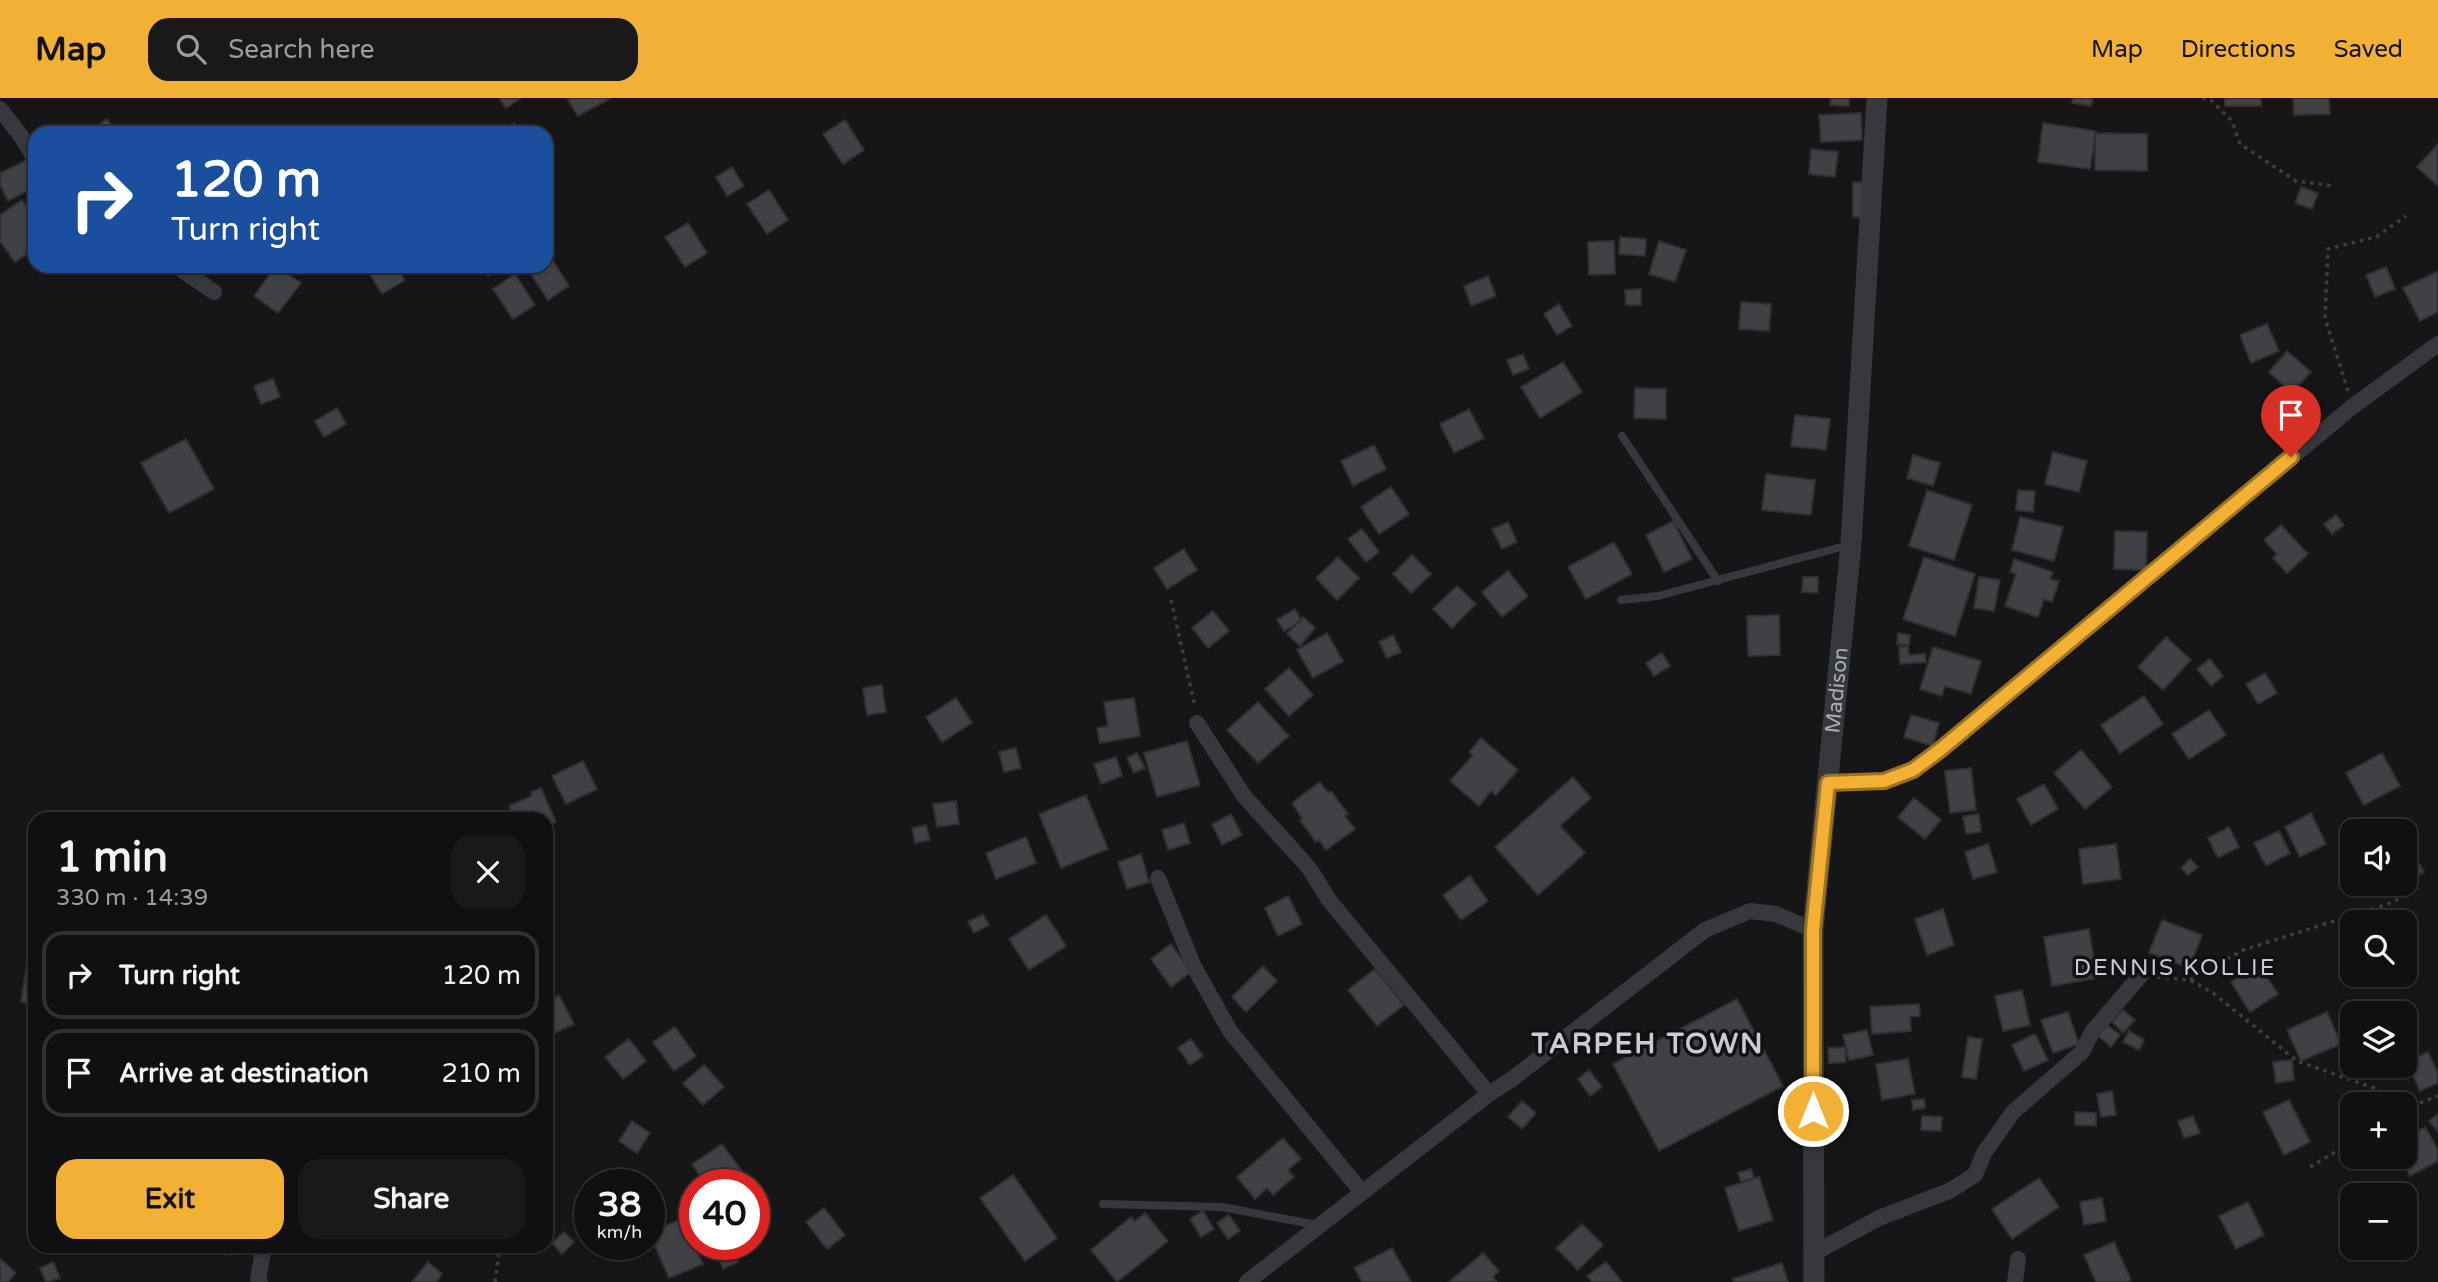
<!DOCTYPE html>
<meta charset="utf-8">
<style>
body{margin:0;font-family:"Varela Round",sans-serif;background:#19191b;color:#f1f3f6;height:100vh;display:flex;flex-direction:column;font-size:26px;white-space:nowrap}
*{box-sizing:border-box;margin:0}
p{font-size:23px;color:#9c9d9f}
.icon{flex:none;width:38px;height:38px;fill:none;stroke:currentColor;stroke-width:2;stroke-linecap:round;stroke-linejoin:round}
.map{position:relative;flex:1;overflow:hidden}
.details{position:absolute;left:28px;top:714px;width:525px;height:441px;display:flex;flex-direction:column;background:#101012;border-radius:21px;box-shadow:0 2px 5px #0004,0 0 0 2px #303032}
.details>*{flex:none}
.banner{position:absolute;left:28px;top:28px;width:525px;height:147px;border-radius:21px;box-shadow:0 2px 5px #0004,0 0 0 2px #303032;background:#1a4fa0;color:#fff;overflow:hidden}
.tools{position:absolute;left:2340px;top:721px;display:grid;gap:14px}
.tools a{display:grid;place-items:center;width:77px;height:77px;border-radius:14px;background:#101012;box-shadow:0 2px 5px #0004,0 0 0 2px #303032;font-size:35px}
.speed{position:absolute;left:574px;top:1071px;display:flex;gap:14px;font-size:35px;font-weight:700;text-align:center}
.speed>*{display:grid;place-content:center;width:91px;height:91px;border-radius:50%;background:#101012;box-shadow:0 2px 5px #0004,0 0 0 2px #303032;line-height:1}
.speed small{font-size:18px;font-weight:400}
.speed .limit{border:10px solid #d22;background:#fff;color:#111}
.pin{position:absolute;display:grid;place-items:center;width:60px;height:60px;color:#fff;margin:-72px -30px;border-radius:50% 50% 50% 0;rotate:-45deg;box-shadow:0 0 7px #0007}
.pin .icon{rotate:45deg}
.me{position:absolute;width:77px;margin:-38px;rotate:0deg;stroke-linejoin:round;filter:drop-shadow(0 0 5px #0008)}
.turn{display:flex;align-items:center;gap:24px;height:147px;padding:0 28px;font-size:32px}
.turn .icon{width:91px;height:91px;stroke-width:2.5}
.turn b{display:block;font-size:49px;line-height:60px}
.round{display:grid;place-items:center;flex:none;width:74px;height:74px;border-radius:21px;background:#19191b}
.head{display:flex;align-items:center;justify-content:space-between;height:119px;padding:0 28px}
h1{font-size:42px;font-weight:700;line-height:52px}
.action{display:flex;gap:14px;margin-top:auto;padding:14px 28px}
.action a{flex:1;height:80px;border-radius:21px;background:#f2b134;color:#111;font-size:28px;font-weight:700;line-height:80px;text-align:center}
.action a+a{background:#19191b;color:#f1f3f6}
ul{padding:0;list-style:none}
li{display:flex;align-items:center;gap:21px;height:88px;margin:0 14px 10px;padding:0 14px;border:4px solid #303032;border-radius:21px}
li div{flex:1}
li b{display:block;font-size:26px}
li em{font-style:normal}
header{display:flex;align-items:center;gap:42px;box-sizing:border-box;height:98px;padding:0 35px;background:#f2b134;color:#111}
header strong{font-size:33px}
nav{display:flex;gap:38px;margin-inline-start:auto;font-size:24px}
.search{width:490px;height:63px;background:#19191b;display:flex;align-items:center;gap:18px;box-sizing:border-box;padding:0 24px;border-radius:21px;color:#9c9d9f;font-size:26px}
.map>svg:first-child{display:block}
.building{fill:#404145;stroke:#303034;stroke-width:2}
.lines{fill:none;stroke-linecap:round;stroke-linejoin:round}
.path{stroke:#3d3f44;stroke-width:3.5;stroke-dasharray:3.5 5;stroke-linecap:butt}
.service{stroke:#37383d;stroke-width:8}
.minor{stroke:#37383d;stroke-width:16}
.tertiary{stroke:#37383d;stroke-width:21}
.route-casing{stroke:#9d7322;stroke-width:18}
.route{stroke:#f2b134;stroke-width:12}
.labels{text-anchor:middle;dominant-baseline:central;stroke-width:7;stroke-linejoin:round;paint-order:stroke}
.street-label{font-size:21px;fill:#a8adb8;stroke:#111113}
.neighbourhood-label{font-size:23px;letter-spacing:2px;fill:#c9ccd4;stroke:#111113}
.district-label{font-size:28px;font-weight:bold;letter-spacing:2px;fill:#c9ccd4;stroke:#111113}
</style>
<header>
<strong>Map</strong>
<div class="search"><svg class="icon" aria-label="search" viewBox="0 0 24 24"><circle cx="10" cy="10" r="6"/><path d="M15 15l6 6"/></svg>Search here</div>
<nav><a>Map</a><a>Directions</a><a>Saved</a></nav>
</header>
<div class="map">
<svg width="2438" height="1184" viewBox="0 0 2438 1184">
<rect width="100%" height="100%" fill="#161618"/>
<path class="building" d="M 499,0 L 521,0 L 506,10 Z
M 567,0 L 611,0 L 578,18 Z
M 1831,0 L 1849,0 L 1849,8 L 1830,7 Z
M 2073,0 L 2093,0 L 2091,8 L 2072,5 Z
M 2225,0 L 2261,0 L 2261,8 L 2225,8 Z
M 2293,0 L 2329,0 L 2330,16 L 2294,17 Z
M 1861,15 L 1862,42 L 1821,44 L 1819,17 Z
M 107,21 L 117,35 L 88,35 Z
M 845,22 L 864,52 L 843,66 L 823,36 Z
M 514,25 L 520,35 L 498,35 Z
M 2043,25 L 2096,33 L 2090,71 L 2038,64 Z
M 2095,35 L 2147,36 L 2147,73 L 2095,72 Z
M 2438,46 L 2438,88 L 2417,69 Z
M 1811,51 L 1838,54 L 1835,79 L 1809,76 Z
M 29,61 L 35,72 L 35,89 L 8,103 L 0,87 L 0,75 Z
M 732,69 L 744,88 L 727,98 L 716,79 Z
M 1853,84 L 1869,85 L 1869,120 L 1853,119 Z
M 2301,89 L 2318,95 L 2312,111 L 2295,105 Z
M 769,92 L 788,122 L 767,136 L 747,106 Z
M 22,102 L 35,121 L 35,150 L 15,164 L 0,143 L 0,117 Z
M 688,125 L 707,155 L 685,169 L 665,139 Z
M 1620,139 L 1646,141 L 1645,158 L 1619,156 Z
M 1614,143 L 1615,176 L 1589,177 L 1588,144 Z
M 1659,143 L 1686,152 L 1675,184 L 1649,176 Z
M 550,158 L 569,188 L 548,202 L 528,172 L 534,168 L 546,168 L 546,160 Z
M 276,168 L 301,185 L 278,215 L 254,198 Z
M 365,168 L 396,168 L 405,182 L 382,196 Z
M 481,168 L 504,168 L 488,178 Z
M 2386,169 L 2395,191 L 2375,199 L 2366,177 Z
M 2438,173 L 2438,214 L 2420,223 L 2403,190 Z
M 515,176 L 535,207 L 513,221 L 493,191 Z
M 1488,178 L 1496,198 L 1471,208 L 1464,188 Z
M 1641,191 L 1641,207 L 1626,207 L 1625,192 Z
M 1741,204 L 1771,206 L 1769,233 L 1739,231 Z
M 1559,206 L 1572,228 L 1557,237 L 1544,216 Z
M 2267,226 L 2279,253 L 2251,265 L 2240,237 Z
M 2287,253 L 2311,274 L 2292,295 L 2269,274 Z
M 1523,256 L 1529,271 L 1513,277 L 1507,262 Z
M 1563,264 L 1582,294 L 1540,320 L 1521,289 Z
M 273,281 L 280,299 L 261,306 L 254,288 Z
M 1635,290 L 1666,291 L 1666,321 L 1634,320 Z
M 337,310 L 346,326 L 324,339 L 315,323 Z
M 1469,311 L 1484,340 L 1454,355 L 1440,326 Z
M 1795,317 L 1830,321 L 1826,352 L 1791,348 Z
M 186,341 L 214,391 L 169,415 L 141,365 Z
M 1374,347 L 1386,371 L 1353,388 L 1341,363 Z
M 2053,354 L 2087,363 L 2079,394 L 2045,386 Z
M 1913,357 L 1940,365 L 1933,388 L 1907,380 Z
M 1766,376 L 1815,382 L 1811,417 L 1762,412 Z
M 1391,389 L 1409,416 L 1379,436 L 1361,409 Z
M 1927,392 L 1972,407 L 1954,462 L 1909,448 Z
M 2018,392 L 2035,393 L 2033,414 L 2016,412 Z
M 2336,417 L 2344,427 L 2332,436 L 2324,426 Z
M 2020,419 L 2063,429 L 2054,463 L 2012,452 Z
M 1673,423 L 1692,461 L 1664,474 L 1646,437 Z
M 1508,424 L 1517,444 L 1502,451 L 1492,431 Z
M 2281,427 L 2308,456 L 2287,475 L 2273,460 L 2277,456 L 2264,442 Z
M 1362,431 L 1379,454 L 1366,464 L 1348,441 Z
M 2115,433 L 2147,434 L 2146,472 L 2114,471 Z
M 1614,444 L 1632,476 L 1586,501 L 1568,469 Z
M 1184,451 L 1197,472 L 1167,491 L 1154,470 Z
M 1412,457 L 1431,476 L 1411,495 L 1393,476 Z
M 1338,459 L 1359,480 L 1337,502 L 1316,480 Z
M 1924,459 L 1975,476 L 1955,538 L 1903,521 Z
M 2014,461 L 2053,474 L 2050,481 L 2059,483 L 2052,504 L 2044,501 L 2038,519 L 2005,508 L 2016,476 L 2010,474 Z
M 1508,473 L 1528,498 L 1502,519 L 1482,494 Z
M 1803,479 L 1818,479 L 1818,495 L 1802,494 Z
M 1979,479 L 2000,482 L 1994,513 L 1974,510 Z
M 1457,488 L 1476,506 L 1452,530 L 1433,511 Z
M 1295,511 L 1302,523 L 1284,533 L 1277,522 Z
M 1213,513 L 1229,533 L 1208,550 L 1192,530 Z
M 1779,517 L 1780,557 L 1748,558 L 1747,518 Z
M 1303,519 L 1315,530 L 1300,548 L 1287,536 Z
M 1327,535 L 1343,563 L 1313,580 L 1297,552 Z
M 1898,535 L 1910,537 L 1909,547 L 1897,546 Z
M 1393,537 L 1401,554 L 1387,560 L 1379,544 Z
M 2166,539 L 2191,562 L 2163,592 L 2138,569 Z
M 1908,548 L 1909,557 L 1925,556 L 1926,564 L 1900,566 L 1899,549 Z
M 1933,549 L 1981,563 L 1971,596 L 1945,588 L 1942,598 L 1920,591 Z
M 1662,555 L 1670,568 L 1654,578 L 1646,565 Z
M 2210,561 L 2223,578 L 2211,588 L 2197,571 Z
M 1289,570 L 1313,597 L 1289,618 L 1265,591 Z
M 2265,575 L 2277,595 L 2258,606 L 2246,586 Z
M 882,587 L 886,614 L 867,617 L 863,590 Z
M 2144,598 L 2163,626 L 2120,655 L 2101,627 Z
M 956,600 L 972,625 L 942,644 L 926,619 Z
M 1134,600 L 1140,638 L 1100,645 L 1097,630 L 1108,628 L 1104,604 Z
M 1258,604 L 1289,638 L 1258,665 L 1227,632 Z
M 2209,612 L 2226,637 L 2189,661 L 2172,636 Z
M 1911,617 L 1939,625 L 1933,648 L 1904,639 Z
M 1481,640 L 1518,672 L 1496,697 L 1491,693 L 1479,708 L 1450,683 L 1473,657 L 1469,654 Z
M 1187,643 L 1200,687 L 1157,699 L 1144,655 Z
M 1016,650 L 1021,670 L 1004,674 L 999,654 Z
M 2081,652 L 2112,689 L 2085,711 L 2054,675 Z
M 1137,655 L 1145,670 L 1134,675 L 1127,660 Z
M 2382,655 L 2400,688 L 2364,707 L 2346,675 Z
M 1116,659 L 1122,678 L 1101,686 L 1094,666 Z
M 583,663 L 597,691 L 566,706 L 552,678 Z
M 1971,670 L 1976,712 L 1950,715 L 1945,673 Z
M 1573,679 L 1591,700 L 1560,728 L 1585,755 L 1538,797 L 1495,749 Z
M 1320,684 L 1328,695 L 1331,693 L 1348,716 L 1345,718 L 1355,731 L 1326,752 L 1319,742 L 1316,744 L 1300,722 L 1302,720 L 1292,705 Z
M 2044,686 L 2058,711 L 2031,727 L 2017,701 Z
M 541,690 L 556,724 L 546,728 L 546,721 L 515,721 L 509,708 L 532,698 L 531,694 Z
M 1086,697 L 1108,751 L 1061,770 L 1039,716 Z
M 1914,700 L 1941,722 L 1925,741 L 1898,719 Z
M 956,703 L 959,726 L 937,729 L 933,706 Z
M 2311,715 L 2326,746 L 2300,759 L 2285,729 Z
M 1231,716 L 1242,737 L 1222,747 L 1212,726 Z
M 1979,716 L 1981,734 L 1966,736 L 1963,718 Z
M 1184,725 L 1190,745 L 1168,752 L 1162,732 Z
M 926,727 L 930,742 L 915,745 L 912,730 Z
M 2229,729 L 2239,749 L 2218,760 L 2208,740 Z
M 2279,733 L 2290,755 L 2266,768 L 2254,745 Z
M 1026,739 L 1036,765 L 996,781 L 986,755 Z
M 1988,746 L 1997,774 L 1973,781 L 1965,754 Z
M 2116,746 L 2121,781 L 2083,786 L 2079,751 Z
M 2410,749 L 2424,774 L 2404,785 L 2404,753 Z
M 1141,756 L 1149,784 L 1127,791 L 1118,764 Z
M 2190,761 L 2198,769 L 2188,777 L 2181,770 Z
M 1470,778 L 1488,803 L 1461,822 L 1443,797 Z
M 1288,798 L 1302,826 L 1278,838 L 1265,810 Z
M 1943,811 L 1954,847 L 1927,857 L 1915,821 Z
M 983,816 L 989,827 L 974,835 L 968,824 Z
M 1046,817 L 1066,848 L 1029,872 L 1009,841 Z
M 2162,822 L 2202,837 L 2189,870 L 2149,855 Z
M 2089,831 L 2097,880 L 2052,888 L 2044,839 Z
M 1171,846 L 1191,874 L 1171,889 L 1151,861 Z
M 28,860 L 35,861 L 35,906 L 21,904 Z
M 2259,867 L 2278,896 L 2250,914 L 2231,884 Z
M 1263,868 L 1277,883 L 1246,914 L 1232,899 Z
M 1375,871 L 1404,907 L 1377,928 L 1348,892 Z
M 2022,892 L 2030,927 L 2003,933 L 1995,898 Z
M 559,897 L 574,926 L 551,937 L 546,926 L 546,904 Z
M 1737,901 L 1783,988 L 1659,1053 L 1613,966 Z
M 1919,906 L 1920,918 L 1910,919 L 1911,933 L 1872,936 L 1870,909 Z
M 2123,912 L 2135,922 L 2123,935 L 2112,924 Z
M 2068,914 L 2079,946 L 2053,955 L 2041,922 Z
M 2327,914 L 2341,946 L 2301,963 L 2287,932 Z
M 2106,926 L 2120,937 L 2111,949 L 2097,937 Z
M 675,929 L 696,958 L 674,973 L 653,944 Z
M 1867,932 L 1873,957 L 1849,962 L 1843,937 Z
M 2129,933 L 2144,942 L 2139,952 L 2123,944 Z
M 2035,936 L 2048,962 L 2024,973 L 2012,947 Z
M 1968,939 L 1982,941 L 1976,981 L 1962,979 Z
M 629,941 L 646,963 L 623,981 L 605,959 Z
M 1191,941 L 1203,958 L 1190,967 L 1178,950 Z
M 1845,949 L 1846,964 L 1829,965 L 1828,950 Z
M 2428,954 L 2438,975 L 2438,985 L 2420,993 L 2407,964 Z
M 1908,961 L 1915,996 L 1882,1002 L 1876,966 Z
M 2292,962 L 2294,982 L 2276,985 L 2273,964 Z
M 704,967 L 724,989 L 703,1007 L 683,985 Z
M 1589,972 L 1602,989 L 1590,998 L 1578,981 Z
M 2112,993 L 2116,1017 L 2101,1019 L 2097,996 Z
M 1924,1001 L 1925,1010 L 1913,1012 L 1912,1002 Z
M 2289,1002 L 2310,1044 L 2284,1057 L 2263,1014 Z
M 1522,1003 L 1536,1015 L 1522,1031 L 1508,1019 Z
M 2075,1014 L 2096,1015 L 2096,1028 L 2075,1027 Z
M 2438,1016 L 2438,1034 L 2429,1023 Z
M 1922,1018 L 1942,1019 L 1941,1033 L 1921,1032 Z
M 2193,1018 L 2200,1035 L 2184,1040 L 2178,1023 Z
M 632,1023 L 650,1035 L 637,1055 L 619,1043 Z
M 2425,1029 L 2438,1052 L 2438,1063 L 2410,1078 L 2400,1059 L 2404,1059 L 2404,1041 Z
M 1283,1040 L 1301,1061 L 1288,1072 L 1294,1079 L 1273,1097 L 1267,1090 L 1255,1101 L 1237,1079 Z
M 722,1046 L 741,1072 L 719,1087 L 706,1087 L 692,1066 Z
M 1751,1071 L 1754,1080 L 1741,1084 L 1738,1075 Z
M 1013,1077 L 1057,1140 L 1025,1163 L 980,1100 Z
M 1759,1079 L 1773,1122 L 1739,1133 L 1725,1090 Z
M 2039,1080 L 2059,1109 L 2012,1141 L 1992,1111 Z
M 2102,1100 L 2106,1123 L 2084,1127 L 2080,1104 Z
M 2248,1104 L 2264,1137 L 2236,1151 L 2219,1118 Z
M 824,1110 L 845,1137 L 827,1151 L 806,1124 Z
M 1203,1113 L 1214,1131 L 1201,1139 L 1190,1121 Z
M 1145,1115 L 1168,1143 L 1117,1184 L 1091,1152 L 1131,1119 L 1135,1123 Z
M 1229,1117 L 1240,1133 L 1228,1141 L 1217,1125 Z
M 590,1121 L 590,1143 L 578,1131 Z
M 679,1122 L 686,1136 L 689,1135 L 703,1166 L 669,1180 L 649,1135 Z
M 1582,1126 L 1603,1147 L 1578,1172 L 1556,1150 Z
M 564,1134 L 574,1144 L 562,1156 L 552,1145 Z
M 2114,1144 L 2131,1182 L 2127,1184 L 2096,1184 L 2084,1157 Z
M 713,1146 L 731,1146 L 738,1164 L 723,1171 Z
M 196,1148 L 234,1148 L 232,1157 Z
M 1392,1150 L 1411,1184 L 1362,1184 L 1354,1170 Z
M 1483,1155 L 1499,1173 L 1493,1179 L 1497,1184 L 1449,1184 Z
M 0,1161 L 16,1175 L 8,1184 L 0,1184 Z
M 53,1164 L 60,1180 L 46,1184 L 40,1170 Z
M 428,1164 L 442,1176 L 436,1184 L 412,1184 Z
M 1606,1164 L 1622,1184 L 1592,1184 L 1587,1178 Z
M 1782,1165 L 1788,1184 L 1734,1184 L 1733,1181 Z"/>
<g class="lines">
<path class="path" d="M 2202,0 L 2212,3 L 2232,23 L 2240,46 L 2296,83 L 2335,88
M 2348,293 L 2325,220 L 2328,151 L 2376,139 L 2406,118
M 1171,502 L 1195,609
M 2157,879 L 2190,882 L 2213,895 L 2297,963 L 2377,991 L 2398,1006
M 2190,882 L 2243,852 L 2388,806 L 2419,791
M 2404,1011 L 2438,998
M 2310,1069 L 2352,1044
M 495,1184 L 500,1148"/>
<path class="service" d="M 1622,338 L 1718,483
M 1621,502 L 1658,498 L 1849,447
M 1103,1106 L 1222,1109 L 1317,1127"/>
<path class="minor" d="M 0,11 L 21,38 L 35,61
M 176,168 L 214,194
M 1197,625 L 1244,698 L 1309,770 L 1329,802 L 1489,996
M 1828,685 L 1884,683 L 1913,672 L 1940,652 L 2352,309 L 2438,246
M 1158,780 L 1194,869 L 1230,933 L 1361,1093
M 1816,1154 L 1879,1120 L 1949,1093 L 1975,1077 L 1984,1055 L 2013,1014 L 2082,954 L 2092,934 L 2141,877
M 260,1184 L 258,1181 L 263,1153
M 1247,1184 L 1489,996 L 1512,981 L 1705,832 L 1750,813 L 1776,816 L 1813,832
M 2015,1184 L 2018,1161"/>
<path class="tertiary" id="s1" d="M 1814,1184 L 1813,832 L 1851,446 L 1877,0"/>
</g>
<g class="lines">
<defs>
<path id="route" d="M 1813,1013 L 1813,832 L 1828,685 L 1884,683 L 1913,672 L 1940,652 L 2291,359"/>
</defs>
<use href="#route" class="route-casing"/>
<use href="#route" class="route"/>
</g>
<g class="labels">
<g class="street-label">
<text stroke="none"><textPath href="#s1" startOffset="593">Madison</textPath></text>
</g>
<g class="neighbourhood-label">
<text x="2175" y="870">DENNIS KOLLIE</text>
</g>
<g class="district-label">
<text x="1648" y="946">TARPEH TOWN</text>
</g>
</g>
</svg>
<div class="tools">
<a><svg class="icon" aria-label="sound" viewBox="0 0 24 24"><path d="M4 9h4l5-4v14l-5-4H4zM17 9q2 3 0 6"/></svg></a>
<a><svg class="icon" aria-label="search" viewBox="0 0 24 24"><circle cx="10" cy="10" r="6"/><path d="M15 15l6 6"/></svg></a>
<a><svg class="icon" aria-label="layers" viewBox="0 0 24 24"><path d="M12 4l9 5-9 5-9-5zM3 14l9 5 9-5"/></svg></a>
<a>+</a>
<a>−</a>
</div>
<div class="speed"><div>38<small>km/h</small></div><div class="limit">40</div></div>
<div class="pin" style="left:2291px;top:359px;background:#d93025"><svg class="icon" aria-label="arrive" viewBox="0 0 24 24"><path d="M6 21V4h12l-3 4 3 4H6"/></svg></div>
<svg class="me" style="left:1813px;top:1013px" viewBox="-20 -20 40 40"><circle r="17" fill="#f2b134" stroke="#fff" stroke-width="3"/><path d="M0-11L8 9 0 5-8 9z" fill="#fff"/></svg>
<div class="banner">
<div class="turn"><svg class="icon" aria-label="right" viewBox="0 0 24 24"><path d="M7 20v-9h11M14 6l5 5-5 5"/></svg><div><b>120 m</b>Turn right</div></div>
</div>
<section class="details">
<div class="head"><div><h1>1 min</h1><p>330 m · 14:39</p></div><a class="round"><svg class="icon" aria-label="close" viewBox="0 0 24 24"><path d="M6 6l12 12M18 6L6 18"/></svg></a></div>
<ul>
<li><svg class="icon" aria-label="right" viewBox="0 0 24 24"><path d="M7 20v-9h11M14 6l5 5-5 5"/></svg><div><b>Turn right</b></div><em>120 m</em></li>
<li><svg class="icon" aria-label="arrive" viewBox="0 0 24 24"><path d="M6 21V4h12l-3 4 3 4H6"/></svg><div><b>Arrive at destination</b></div><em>210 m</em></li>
</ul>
<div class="action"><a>Exit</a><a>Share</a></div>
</section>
</div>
